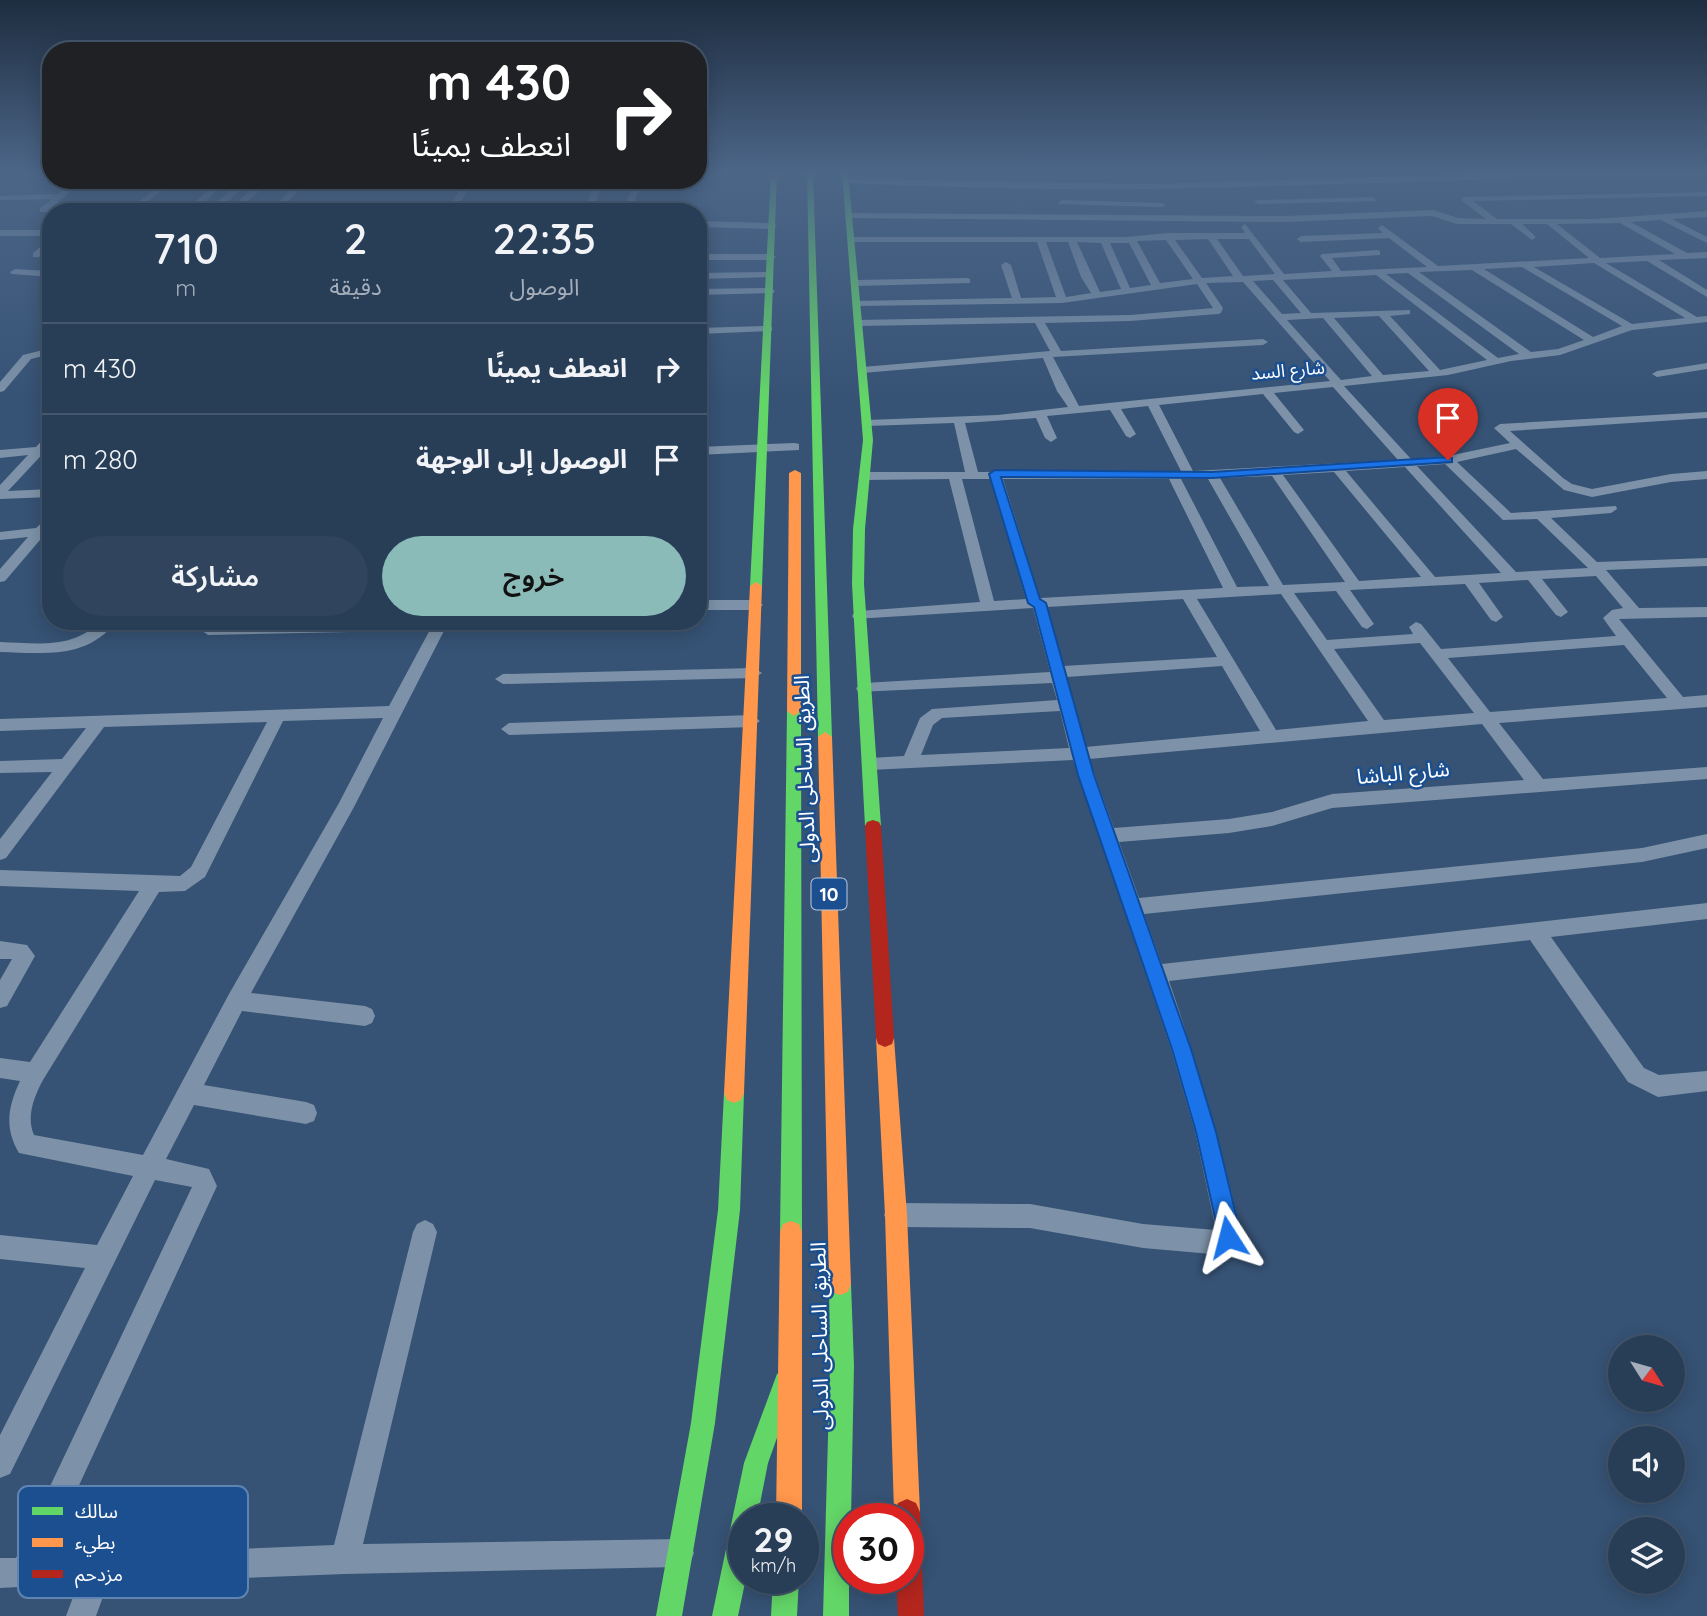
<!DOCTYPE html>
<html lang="ar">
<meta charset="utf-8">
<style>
body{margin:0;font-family:Quicksand,"Noto Sans Arabic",sans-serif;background:#30455d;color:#f1f3f6;direction:rtl;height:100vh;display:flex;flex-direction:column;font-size:26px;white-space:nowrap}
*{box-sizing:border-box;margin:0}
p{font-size:23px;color:#a5aeba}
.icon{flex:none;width:38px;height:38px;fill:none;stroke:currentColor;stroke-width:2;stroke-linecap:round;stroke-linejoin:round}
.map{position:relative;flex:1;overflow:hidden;direction:ltr}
.details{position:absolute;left:42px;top:203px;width:665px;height:427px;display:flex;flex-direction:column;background:#283e57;border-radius:28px;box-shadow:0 4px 18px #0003,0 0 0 2px #44576d;direction:rtl}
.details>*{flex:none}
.guide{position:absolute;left:42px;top:42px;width:665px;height:147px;border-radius:28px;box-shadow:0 4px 18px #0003,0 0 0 2px #44576d;direction:rtl;background:#202124;color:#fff;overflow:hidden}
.needle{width:46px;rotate:127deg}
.tools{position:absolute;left:1608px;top:1335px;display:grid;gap:14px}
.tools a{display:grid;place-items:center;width:77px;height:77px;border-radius:50%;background:#283e57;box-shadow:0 4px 18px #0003,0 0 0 2px #44576d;font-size:35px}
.speed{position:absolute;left:728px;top:1503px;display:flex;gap:14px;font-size:35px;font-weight:700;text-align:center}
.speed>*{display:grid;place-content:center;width:91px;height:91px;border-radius:50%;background:#283e57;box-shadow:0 4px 18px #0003,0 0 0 2px #44576d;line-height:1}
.speed small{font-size:18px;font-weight:400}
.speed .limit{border:10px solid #d22;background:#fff;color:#111}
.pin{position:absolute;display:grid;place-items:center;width:60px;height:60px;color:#fff;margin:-72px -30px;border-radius:50% 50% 50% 0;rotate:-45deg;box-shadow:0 0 7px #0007}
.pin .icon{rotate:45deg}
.me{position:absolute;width:77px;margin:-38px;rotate:351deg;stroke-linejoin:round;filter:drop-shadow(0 0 5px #0008)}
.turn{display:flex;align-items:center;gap:24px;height:147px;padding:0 21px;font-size:32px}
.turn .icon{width:91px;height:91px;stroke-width:2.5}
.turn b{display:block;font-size:49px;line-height:60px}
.eta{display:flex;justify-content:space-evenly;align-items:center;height:119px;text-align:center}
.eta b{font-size:42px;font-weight:600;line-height:49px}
.cta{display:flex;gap:14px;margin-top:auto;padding:14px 21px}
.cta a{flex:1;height:80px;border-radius:42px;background:#8bbbb9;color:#111;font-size:28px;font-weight:600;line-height:80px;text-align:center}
.cta a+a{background:#30455d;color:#f1f3f6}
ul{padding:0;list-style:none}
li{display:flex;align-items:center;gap:21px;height:91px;padding:0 21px;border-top:2px solid #44576d}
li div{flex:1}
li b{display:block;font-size:26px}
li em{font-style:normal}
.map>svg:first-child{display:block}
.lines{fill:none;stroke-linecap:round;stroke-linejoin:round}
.street{fill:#7d92a8;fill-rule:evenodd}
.fast{fill:#63d668;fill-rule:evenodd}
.slow{fill:#ff974d;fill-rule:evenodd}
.jam{fill:#b3261e;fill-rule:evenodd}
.route{fill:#1a73e8;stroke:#114b97;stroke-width:2}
.labels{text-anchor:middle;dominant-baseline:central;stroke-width:5;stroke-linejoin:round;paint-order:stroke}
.far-street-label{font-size:18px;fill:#fff;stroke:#1b4f8f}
.shield{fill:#1b4f8f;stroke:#bbcadd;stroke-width:2}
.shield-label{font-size:19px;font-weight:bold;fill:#fff}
.street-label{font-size:21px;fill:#fff;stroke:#1b4f8f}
.key{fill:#1b4f8f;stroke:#5f84b1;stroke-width:2}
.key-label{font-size:19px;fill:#fff}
</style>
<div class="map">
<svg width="1707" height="1616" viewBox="0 0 1707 1616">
<rect width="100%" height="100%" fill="#365274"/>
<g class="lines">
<path class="street" d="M 1515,173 L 1707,173 L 1707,177 C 1536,175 1366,185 1195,188 C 1078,191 962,188 846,183 L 842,181 L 846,179 L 1151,184 Z
M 75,180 L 84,180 L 51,208 L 74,208 L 77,212 L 40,212 L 40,208 L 52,199 L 0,200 L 0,196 L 58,194 Z
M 134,180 L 196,180 L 171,183 L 135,212 L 125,212 L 161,184 L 137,184 Z
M 218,180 L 227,180 L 199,208 L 209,208 L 243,180 L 252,180 L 219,209 L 229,209 L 263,180 L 272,180 L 239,209 L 246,212 L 186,212 Z
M 301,180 L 310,180 L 277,212 L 268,212 Z
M 473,180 L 455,212 L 447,212 L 462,185 L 393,186 L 389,184 L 393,182 Z
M 596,180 L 604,180 L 592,212 L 584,212 Z
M 635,180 L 643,180 L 630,212 L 622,212 Z
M 1707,192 L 1707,196 L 1473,201 L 1497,219 L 1594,219 L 1707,211 L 1707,217 L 1672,219 L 1707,237 L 1707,243 L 1661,220 L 1631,222 L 1687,253 L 1707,252 L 1707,258 L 1659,260 L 1707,290 L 1707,297 L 1647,261 L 1606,263 L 1697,317 L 1707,316 L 1707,322 L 1632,330 L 1560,355 L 1511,361 L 1448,375 L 1344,386 L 1411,459 L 1448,456 L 1510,443 L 1494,428 L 1500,424 L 1707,412 L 1707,418 L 1510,431 L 1563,478 L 1572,484 L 1592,489 L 1671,474 L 1707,471 L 1707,479 L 1671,482 L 1592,497 L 1564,490 L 1516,449 L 1457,462 L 1511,513 L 1616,506 L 1617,509 L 1611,513 L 1551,518 L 1597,562 L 1707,558 L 1707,566 L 1606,570 L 1639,608 L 1707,607 L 1707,617 L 1619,619 L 1683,697 L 1707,695 L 1707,707 L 1499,723 L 1543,779 L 1707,767 L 1707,779 L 1332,808 L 1272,826 L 1229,833 L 1119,842 L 1139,898 L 1642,848 L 1707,834 L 1707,848 L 1642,862 L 1144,914 L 1162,964 L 1707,903 L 1707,919 L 1551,937 L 1644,1068 L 1659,1075 L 1707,1071 L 1707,1091 L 1658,1097 L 1628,1082 L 1530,940 L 1169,981 C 1197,1062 1220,1144 1240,1227 C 1240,1241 1236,1250 1223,1255 L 1143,1248 L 1030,1228 L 896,1227 L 888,1223 L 884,1215 L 888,1207 L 896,1203 L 1030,1204 L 1143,1224 L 1216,1230 L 1195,1132 L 1171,1049 L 1073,760 L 870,770 L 862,764 L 870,758 L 904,756 L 920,718 L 932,709 L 1057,700 L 1052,683 L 858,692 L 856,688 L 864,683 L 1050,672 L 1033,608 L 854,619 L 852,616 L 854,613 L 859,611 L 980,602 L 949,479 L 865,480 L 859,476 L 865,472 L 965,472 L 954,423 L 867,426 L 861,423 L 867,420 L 998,415 L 1068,407 L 1057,391 L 1043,358 L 862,373 L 857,370 L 862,367 L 1050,351 L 1035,323 L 858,326 L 853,323 L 858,320 L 1130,315 L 1213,308 L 1197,284 L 1062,303 L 856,306 L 853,305 L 853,301 L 1012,298 L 1001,265 L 1006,262 L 1011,265 L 1021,298 L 1056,297 L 1037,242 L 851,242 L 847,239 L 848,237 L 1127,237 L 1168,233 L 1245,233 L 1241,227 L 1245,224 L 1284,274 L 1332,271 L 1320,256 L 1322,254 L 1377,250 L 1380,251 L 1380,255 L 1332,258 L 1341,271 L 1427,267 L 1389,238 L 1301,242 L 1297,239 L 1301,236 L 1383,233 L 1378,228 L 1382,225 L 1438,266 L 1589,258 L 1547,224 L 1522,224 L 1536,237 L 1532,240 L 1511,224 L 1457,224 L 1432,216 L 1285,222 L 849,218 L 846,213 L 1285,216 L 1433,210 L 1458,218 L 1486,219 L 1462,201 L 1462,197 ZM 1620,223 L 1675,254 L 1600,258 L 1557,224 ZM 1208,239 L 1233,276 L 1202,278 L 1175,240 ZM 1217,239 L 1249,239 L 1275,274 L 1243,276 ZM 1166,240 L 1193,279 L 1160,283 L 1137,241 ZM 1046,242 L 1068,242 L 1081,277 L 1091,293 L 1066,297 ZM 1077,242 L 1101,243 L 1121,289 L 1100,292 ZM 1110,243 L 1129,243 L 1151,285 L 1130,288 ZM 1594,263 L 1685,318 L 1632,324 L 1534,267 ZM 1522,267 L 1622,326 L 1593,337 L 1484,269 ZM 1472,270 L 1584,340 L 1558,349 L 1531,352 L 1419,272 ZM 1408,273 L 1519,354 L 1498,358 L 1386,274 ZM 1376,275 L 1487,360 L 1440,370 L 1390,316 L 1410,314 L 1410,310 L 1311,313 L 1283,280 ZM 1273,280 L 1301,313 L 1282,314 L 1253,281 ZM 1243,282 L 1330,381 L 1079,406 L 1053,357 L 1263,345 L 1268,342 L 1263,339 L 1061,351 L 1045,323 L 1130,321 L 1218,314 L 1221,313 L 1223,308 L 1206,283 ZM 1379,316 L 1429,371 L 1383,375 L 1334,318 ZM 1323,318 L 1372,376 L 1341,380 L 1287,320 ZM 1333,387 L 1398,460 L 1193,471 L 1159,405 L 1263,394 L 1294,432 L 1298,434 L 1304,430 L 1274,393 ZM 1148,406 L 1181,471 L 978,472 L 965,423 L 1036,418 L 1045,438 L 1051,442 L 1057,438 L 1047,416 L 1110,410 L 1126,436 L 1130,438 L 1136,434 L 1121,409 ZM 1445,464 L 1503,520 L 1537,519 L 1588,568 L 1516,572 L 1417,466 ZM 1405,467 L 1501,573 L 1435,577 L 1346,471 ZM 1334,472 L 1421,577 L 1359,581 L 1283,475 ZM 1272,476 L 1345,582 L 1283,585 L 1220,478 ZM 962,479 L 990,479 L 1026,599 L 994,601 ZM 1003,479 L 1169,479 L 1223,588 L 1040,598 ZM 1181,479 L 1208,479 L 1269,586 L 1237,587 ZM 1596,576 L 1623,608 L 1612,610 L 1603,618 L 1616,636 L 1441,649 L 1421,624 L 1416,622 L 1409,627 L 1413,634 L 1327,640 L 1294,593 L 1336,591 L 1362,627 L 1367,629 L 1374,624 L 1350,590 L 1465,584 L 1491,620 L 1496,622 L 1503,617 L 1479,583 L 1528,580 L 1556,615 L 1561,617 L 1568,612 L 1542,579 ZM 1281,594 L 1368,721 L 1276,730 L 1197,599 ZM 1183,599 L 1217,657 L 1063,666 L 1047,607 ZM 1420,643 L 1474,713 L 1384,720 L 1334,649 ZM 1624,645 L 1667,698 L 1490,712 L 1448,658 ZM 1222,666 L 1260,731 L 1085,747 L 1067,677 ZM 1060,711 L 1069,748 L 921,755 L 933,725 L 942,718 ZM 1482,724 L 1524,780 L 1332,794 L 1272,812 L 1229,819 L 1114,828 L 1089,759 Z
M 1373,197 L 1376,201 L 1258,204 L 1254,202 L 1258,200 Z
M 1061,200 L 1162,203 L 1166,205 L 1162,207 L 1058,204 Z
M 698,221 L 773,223 L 777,226 L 773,229 L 698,227 Z
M 0,230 L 51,230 L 51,236 L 0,236 Z
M 51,238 L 51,246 L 39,257 L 33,257 L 33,253 Z
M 698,254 L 771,254 L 776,257 L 771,260 L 698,260 Z
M 15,269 L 51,271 L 51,277 L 12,274 L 10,272 Z
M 770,272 L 773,273 L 773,277 L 698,279 L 698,273 Z
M 967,278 L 970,279 L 970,283 L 855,286 L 850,283 L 855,280 Z
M 770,288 L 775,291 L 773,293 L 698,295 L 698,289 Z
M 768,326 L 772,327 L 772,331 L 698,334 L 698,328 Z
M 51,348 L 51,354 L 31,359 L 4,391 L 0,392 L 0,382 L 23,355 Z
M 1707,363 L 1707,369 L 1657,377 L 1652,374 L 1657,371 Z
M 47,435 L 51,435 L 51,445 L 8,491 L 51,489 L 51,497 L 0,499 L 0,485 L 28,455 L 0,458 L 0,450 L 36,447 Z
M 795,443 L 799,444 L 799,450 L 698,455 L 698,447 Z
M 51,515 L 51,527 L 5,581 L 0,582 L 0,569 L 28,537 L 0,540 L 0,532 L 36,528 Z
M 698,600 L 756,600 L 763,605 L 756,610 L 698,610 Z
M 100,621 L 116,621 C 88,660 42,653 0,652 L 0,642 C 36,643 73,650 100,621 Z
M 365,621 L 449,621 L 354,807 L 251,993 L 365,1006 L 372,1009 L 375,1016 L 372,1023 L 365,1026 L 242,1011 L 204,1085 L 306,1102 L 314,1105 L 317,1113 L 314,1121 L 306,1124 L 194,1105 L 166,1159 L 209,1169 L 217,1186 L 46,1557 L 334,1545 L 413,1232 L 417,1224 L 425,1220 L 433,1224 L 437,1232 L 363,1544 L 680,1539 L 690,1543 L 694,1553 L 690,1563 L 680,1567 L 345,1574 L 108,1583 L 96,1616 L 66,1616 L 78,1584 L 0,1588 L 0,1558 L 16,1558 L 192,1187 L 155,1180 L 10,1474 L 0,1478 L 0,1435 L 85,1268 L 0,1259 L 0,1235 L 97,1245 L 133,1176 L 19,1153 C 4,1127 8,1107 20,1081 L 0,1078 L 0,1058 L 30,1062 L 139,891 L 0,886 L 0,870 L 180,876 L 191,867 L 267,722 L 104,727 L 6,858 L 0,860 L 0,839 L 52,772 L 0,773 L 0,761 L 62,759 L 86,728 L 0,731 L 0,719 L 389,706 L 432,626 L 350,632 L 208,635 L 201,630 L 208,625 ZM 383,718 L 339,803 L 229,994 L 143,1155 L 34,1135 C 26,1117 34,1097 43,1080 L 159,892 L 185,891 L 205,877 L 283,721 Z
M 754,668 L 762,673 L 754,678 L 503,684 L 495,679 L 503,674 Z
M 752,715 L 760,721 L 752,727 L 509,735 L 501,729 L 509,723 Z
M 0,941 L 27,945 L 35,956 L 7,1006 L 0,1008 L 0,980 L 12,959 L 0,959 Z"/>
<path class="fast" d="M 771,173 L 777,173 L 762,586 L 756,590 L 750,586 Z
M 807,173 L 813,173 L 832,737 L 825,742 L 818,737 Z
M 842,173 L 848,173 L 873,440 L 865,529 L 864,584 L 881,826 L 879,830 L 867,830 L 865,826 L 852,584 L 853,529 L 863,440 Z
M 794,706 L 801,711 L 802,1232 L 799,1240 L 791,1243 L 783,1240 L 780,1232 L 787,711 Z
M 734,1083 L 741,1086 L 744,1093 L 740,1210 L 715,1423 L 682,1616 L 656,1616 L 691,1423 L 718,1210 L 724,1093 L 727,1086 Z
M 840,1273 L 848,1276 L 851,1284 L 854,1365 L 851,1519 L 849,1519 L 849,1616 L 823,1616 L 830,1365 L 829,1284 L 832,1276 Z
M 785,1370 L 793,1374 L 797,1382 L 768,1463 L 757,1519 L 744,1519 L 744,1578 L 746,1578 L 738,1616 L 712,1616 L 744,1463 L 777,1374 Z
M 773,1578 L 799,1578 L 797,1616 L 771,1616 Z"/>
<path class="slow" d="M 795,470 L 801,473 L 801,711 L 794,716 L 787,711 L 789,473 Z
M 756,582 L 762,586 L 744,1093 L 741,1100 L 734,1103 L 727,1100 L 724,1093 L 750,586 Z
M 825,732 L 832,737 L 851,1284 L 848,1292 L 840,1295 L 832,1292 L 829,1284 L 818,737 Z
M 885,1029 L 892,1032 L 894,1038 L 907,1215 L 920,1512 L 916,1521 L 908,1524 L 908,1519 L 897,1519 L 894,1512 L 885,1215 L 876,1038 L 878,1032 Z
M 791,1221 L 799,1224 L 802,1232 L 802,1519 L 776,1519 L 780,1232 L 783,1224 Z"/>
<path class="jam" d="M 767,173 L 773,173 L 778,179 L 772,180 Z
M 873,820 L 879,822 L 881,826 L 894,1038 L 892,1044 L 885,1047 L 878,1044 L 876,1038 L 865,826 L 867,822 Z
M 907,1499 L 916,1503 L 920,1512 L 924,1616 L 898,1616 L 896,1578 L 908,1578 L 908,1519 L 894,1519 L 898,1503 Z"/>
</g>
<linearGradient id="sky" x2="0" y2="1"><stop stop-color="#1e2d40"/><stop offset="0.43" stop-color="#4c6688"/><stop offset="1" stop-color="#4c6688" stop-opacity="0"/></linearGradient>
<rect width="1707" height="399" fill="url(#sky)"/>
<path class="route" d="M 1448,457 L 1452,458 L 1452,462 L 1212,478 L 1001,477 L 1040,599 L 1046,603 L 1094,775 L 1191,1049 L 1216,1132 L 1239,1227 L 1236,1245 L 1228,1248 L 1220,1245 L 1217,1227 L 1196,1132 L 1172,1049 L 1078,775 L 1034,607 L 1028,603 L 989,474 L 995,470 L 1212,472 Z"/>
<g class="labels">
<g class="far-street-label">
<text transform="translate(1288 370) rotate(-5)">شارع السد</text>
</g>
<rect class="shield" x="811.5" y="878.5" width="35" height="31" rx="5"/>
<g class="shield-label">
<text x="829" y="894">10</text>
</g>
<g class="street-label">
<text transform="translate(804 769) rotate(-92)">الطريق الساحلى الدولى</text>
<text transform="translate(1403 772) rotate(-5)">شارع الباشا</text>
<text transform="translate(819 1336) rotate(-91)">الطريق الساحلى الدولى</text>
</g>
</g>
<rect x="18" y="1486" width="230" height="112" rx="10" class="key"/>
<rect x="32" y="1507" width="31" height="8" fill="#63d668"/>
<rect x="32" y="1538" width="31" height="9" fill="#ff974d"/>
<rect x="32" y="1570" width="31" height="8" fill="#b3261e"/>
<g class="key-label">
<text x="75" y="1518">سالك</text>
<text x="75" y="1549">بطيء</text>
<text x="75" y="1581">مزدحم</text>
</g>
</svg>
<div class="tools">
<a><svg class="needle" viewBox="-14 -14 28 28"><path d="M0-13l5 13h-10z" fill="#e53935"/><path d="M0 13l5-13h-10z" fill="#a5aeba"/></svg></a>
<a><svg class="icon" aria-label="sound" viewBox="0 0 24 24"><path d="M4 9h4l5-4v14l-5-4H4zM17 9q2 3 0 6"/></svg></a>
<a><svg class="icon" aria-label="layers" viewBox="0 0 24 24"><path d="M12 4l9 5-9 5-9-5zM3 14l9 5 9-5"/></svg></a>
</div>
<div class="speed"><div>29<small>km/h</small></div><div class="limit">30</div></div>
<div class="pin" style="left:1448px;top:460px;background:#d93025"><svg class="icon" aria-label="arrive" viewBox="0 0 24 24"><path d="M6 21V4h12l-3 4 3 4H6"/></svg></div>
<svg class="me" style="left:1228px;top:1237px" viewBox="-20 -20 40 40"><path d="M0-17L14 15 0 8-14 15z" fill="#1a73e8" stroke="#fff" stroke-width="4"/></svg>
<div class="guide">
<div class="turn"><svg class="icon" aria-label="right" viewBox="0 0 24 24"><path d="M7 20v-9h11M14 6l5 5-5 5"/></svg><div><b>430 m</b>انعطف يمينًا</div></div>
</div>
<section class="details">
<div class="eta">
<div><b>22:35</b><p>الوصول</p></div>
<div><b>2</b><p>دقيقة</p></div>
<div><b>710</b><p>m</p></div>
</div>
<ul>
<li><svg class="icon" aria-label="right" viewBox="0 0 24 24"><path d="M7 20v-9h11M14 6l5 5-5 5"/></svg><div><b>انعطف يمينًا</b></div><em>430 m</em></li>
<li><svg class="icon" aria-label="arrive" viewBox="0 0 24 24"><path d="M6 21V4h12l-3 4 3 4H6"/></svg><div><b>الوصول إلى الوجهة</b></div><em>280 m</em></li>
</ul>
<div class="cta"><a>خروج</a><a>مشاركة</a></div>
</section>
</div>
